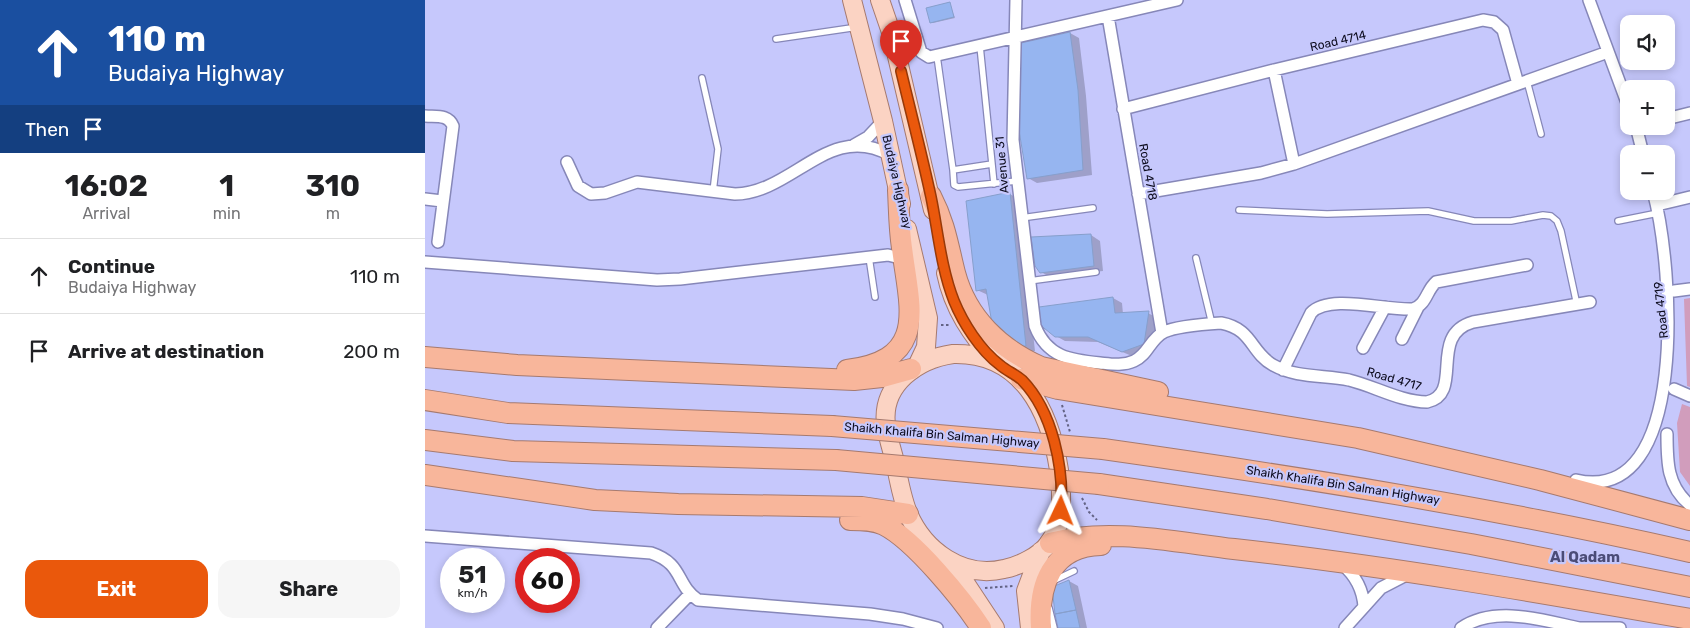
<!DOCTYPE html>
<meta charset="utf-8">
<style>
body{margin:0;font-family:Rubik,sans-serif;background:#f6f6f6;color:#202124;height:100vh;display:flex;flex-direction:column;font-size:19px;white-space:nowrap}
*{box-sizing:border-box;margin:0}
p{font-size:16px;color:#757577}
.icon{flex:none;width:28px;height:28px;fill:none;stroke:currentColor;stroke-width:2;stroke-linecap:round;stroke-linejoin:round}
.map{position:relative;flex:1;overflow:hidden}
.drawer{display:flex;flex-direction:column;background:#fff;width:425px}
.drawer>*{flex:none}
.guide{background:#1a4fa0;color:#fff;overflow:hidden}
.tools{position:absolute;left:1195px;top:15px;display:grid;gap:10px}
.tools a{display:grid;place-items:center;width:55px;height:55px;border-radius:10px;background:#fff;box-shadow:0 2px 8px #0003;font-size:25px}
.speed{position:absolute;left:15px;top:548px;display:flex;gap:10px;font-size:25px;font-weight:700;text-align:center}
.speed>*{display:grid;place-content:center;width:65px;height:65px;border-radius:50%;background:#fff;box-shadow:0 2px 8px #0003;line-height:1}
.speed small{font-size:12px;font-weight:400}
.speed .limit{border:8px solid #d22;background:#fff;color:#111}
.pin{position:absolute;display:grid;place-items:center;width:42px;height:42px;color:#fff;margin:-51px -21px;border-radius:50% 50% 50% 0;rotate:-45deg;box-shadow:0 0 5px #0007}
.pin .icon{rotate:45deg}
.me{position:absolute;width:55px;margin:-28px;rotate:2deg;stroke-linejoin:round;filter:drop-shadow(0 0 4px #0008)}
.turn{display:flex;align-items:center;gap:18px;height:105px;padding:0 25px;font-size:22px}
.turn .icon{width:65px;height:65px;stroke-width:2.5}
.turn b{display:block;font-size:35px;line-height:42px}
.then{display:flex;align-items:center;height:48px;padding:0 25px;background:#0003;gap:10px;font-size:19px}
.eta{display:flex;justify-content:space-evenly;align-items:center;height:85px;text-align:center}
.eta b{font-size:30px;font-weight:700;line-height:35px}
.action{display:flex;gap:10px;margin-top:auto;padding:10px 25px}
.action a{flex:1;height:58px;border-radius:15px;background:#ea580c;color:#fff;font-size:20px;font-weight:700;line-height:58px;text-align:center}
.action a+a{background:#f6f6f6;color:#202124}
ul{padding:0;list-style:none}
li{display:flex;align-items:center;gap:15px;height:75px;padding:0 25px;border-top:1px solid #e0e0e0}
li div{flex:1}
li b{display:block;font-size:19px}
li em{font-style:normal}
main{display:flex;flex:1;min-height:0}
.map>svg:first-child{display:block}
.green{fill:#d19dbc}
.shadow{fill:#0003}
.building{fill:#96b5f0;stroke:#879fcc}
.lines{fill:none;stroke-linecap:round;stroke-linejoin:round}
.service-casing{stroke:#8687b8;stroke-width:8}
.minor-casing{stroke:#8687b8;stroke-width:14}
.primary-casing{stroke:#a67a6f;stroke-width:20}
.motorway-casing{stroke:#a67a6f;stroke-width:22}
.path{stroke:#636385;stroke-width:2;stroke-dasharray:2.5 2.5;stroke-linecap:butt}
.service{stroke:#fff;stroke-width:5.5}
.minor{stroke:#fff;stroke-width:11}
.primary{stroke:#fbd3c3;stroke-width:18}
.motorway{stroke:#f8b69b;stroke-width:20}
.motorway-bridge-casing{stroke:#a67a6f;stroke-width:22;stroke-linecap:butt}
.motorway-bridge{stroke:#f8b69b;stroke-width:20}
.route-casing{stroke:#983908;stroke-width:12}
.route{stroke:#ea580c;stroke-width:9}
.labels{text-anchor:middle;dominant-baseline:central;stroke-width:4.5;stroke-linejoin:round;paint-order:stroke}
.street-label{font-size:12px;fill:#0d0c1e;stroke:#c6c8fc}
.quarter-label{font-size:15px;font-weight:bold;fill:#4b4c77;stroke:#c6c8fc}
</style>
<main>
<section class="drawer">
<div class="guide">
<div class="turn"><svg class="icon" aria-label="ahead" viewBox="0 0 24 24"><path d="M12 20V5M6 11l6-6 6 6"/></svg><div><b>110 m</b>Budaiya Highway</div></div>
<div class="then">Then<svg class="icon" aria-label="arrive" viewBox="0 0 24 24"><path d="M6 21V4h12l-3 4 3 4H6"/></svg></div>
</div>
<div class="eta">
<div><b>16:02</b><p>Arrival</p></div>
<div><b>1</b><p>min</p></div>
<div><b>310</b><p>m</p></div>
</div>
<ul>
<li><svg class="icon" aria-label="ahead" viewBox="0 0 24 24"><path d="M12 20V5M6 11l6-6 6 6"/></svg><div><b>Continue</b><p>Budaiya Highway</p></div><em>110 m</em></li>
<li><svg class="icon" aria-label="arrive" viewBox="0 0 24 24"><path d="M6 21V4h12l-3 4 3 4H6"/></svg><div><b>Arrive at destination</b></div><em>200 m</em></li>
</ul>
<div class="action"><a>Exit</a><a>Share</a></div>
</section>
<div class="map">
<svg width="1265" height="628" viewBox="0 0 1265 628">
<rect width="100%" height="100%" fill="#c6c8fc"/>
<path class="green" d="M 1265,298 L 1265,387 L 1262,386 L 1259,299 Z
M 1257,404 L 1265,407 L 1265,486 L 1255,472 L 1252,423 Z"/>
<path class="shadow" d="M 524,3 L 530,18 L 508,23 L 506,22 Z
M 645,33 L 654,38 L 661,96 L 667,175 L 612,183 L 603,178 Z
M 585,194 L 593,199 L 610,351 L 598,351 L 563,295 L 552,290 Z
M 666,235 L 675,241 L 678,271 L 625,277 L 616,272 Z
M 688,298 L 697,303 L 698,314 L 723,313 L 732,318 L 728,349 L 707,356 L 673,342 L 640,341 L 631,336 Z
M 644,581 L 653,586 L 662,628 L 635,628 L 629,587 Z"/>
<path class="building" d="M 525,2 L 529,17 L 505,23 L 501,8 Z
M 645,32 L 653,90 L 658,170 L 602,179 L 591,112 L 596,43 Z
M 585,192 L 601,346 L 588,347 L 568,329 L 561,289 L 551,291 L 541,201 Z
M 666,234 L 669,266 L 615,273 L 610,266 L 606,237 Z
M 688,297 L 690,313 L 724,311 L 719,344 L 697,352 L 663,337 L 630,337 L 614,324 L 614,307 Z
M 644,580 L 651,610 L 630,614 L 627,587 Z
M 651,610 L 655,628 L 633,628 L 630,614 Z"/>
<g class="lines">
<defs>
<path id="service" d="M 351,39 L 433,27
M 512,56 L 528,170 L 567,164 L 555,46
M 277,78 L 293,149 L 288,192
M 1102,81 L 1116,134
M 567,164 L 569,184
M 528,170 L 529,185 L 533,187 L 592,181
M 814,210 L 902,214 L 1003,211 L 1049,221 L 1086,221 L 1118,215 L 1126,216 L 1132,221 L 1136,231 L 1152,305
M 596,218 L 668,208
M 1193,221 L 1233,213
M 444,257 L 450,297
M 771,258 L 787,324
M 604,281 L 671,272
M 630,580 L 649,571
M 624,608 L 629,628"/>
<path id="minor" d="M 480,0 L 496,52 L 504,57 L 752,0
M 591,0 L 588,140 L 610,326 C 622,357 645,360 675,363 C 686,364 698,366 709,361 C 723,355 725,339 739,332 C 752,326 781,324 796,323 C 828,329 825,352 848,365 C 871,378 900,375 924,380 C 949,386 976,402 1002,402 C 1040,394 1002,335 1048,322 L 1165,302
M 1164,0 L 1204,108
M 683,16 L 737,333
M 849,70 L 869,164
M 698,109 L 849,70 L 1058,20 L 1069,22 L 1078,30 L 1093,84
M 0,116 C 11,117 23,114 28,126 L 13,242
M 1241,119 L 1265,113
M 1211,126 L 1218,154
M 429,145 L 443,137 L 458,121
M 142,162 L 153,186 L 166,194 L 180,193 L 212,182 L 310,194 C 368,193 404,121 465,155
M 713,194 L 836,173 L 869,164 L 1183,52
M 0,199 L 17,201
M 1232,205 L 1265,197
M 0,262 L 232,280 L 255,279 L 463,255 L 479,259
M 1249,291 L 1265,289
M 977,339 L 993,307
M 938,348 L 960,307
M 858,370 L 886,313 C 904,293 962,311 988,309 C 1002,304 1001,291 1011,282 L 1102,265
M 1249,389 L 1265,396
M 1242,434 C 1242,462 1242,486 1265,505
M 1151,480 C 1265,507 1249,268 1228,191
M 0,536 L 226,553 C 259,564 250,584 273,600 L 445,614 L 478,619 L 512,628
M 917,564 C 931,576 938,589 939,607
M 232,628 L 265,594
M 920,628 L 956,588 L 983,574
M 1036,628 C 1070,605 1117,620 1154,628
M 1153,628 L 1195,628"/>
<path id="primary" d="M 427,0 L 458,121 L 476,204
M 455,0 L 467,35 L 508,210
M 482,229 L 503,318 L 501,347 L 493,364
M 521,273 C 528,308 547,336 571,362
M 528,354 C 597,352 625,411 634,470 C 637,493 639,523 624,543 C 615,556 594,566 579,569 C 538,579 499,551 483,513 C 477,498 474,482 471,466 C 468,453 463,439 461,425 C 456,384 493,359 528,354 Z
M 527,563 L 570,628
M 605,628 L 601,591 L 616,551"/>
<path id="motorway" d="M 506,196 C 520,223 523,245 530,273 C 542,318 575,349 616,367 L 733,392
M 0,357 L 92,365 L 429,380 L 457,377 L 486,369
M 422,370 C 505,360 484,306 477,248 C 474,229 474,209 473,190
M 596,379 L 633,389 L 933,438 L 1115,480 L 1265,520
M 0,400 L 83,413 L 407,426
M 0,440 L 88,451 L 411,460
M 678,449 C 875,477 1071,508 1265,552
M 0,475 L 170,500 L 253,504 L 437,507 L 483,514
M 674,484 L 842,509 L 1046,544 L 1265,587
M 425,520 C 437,520 449,520 459,525 C 489,540 538,600 556,628
M 625,543 C 684,527 749,542 809,549 C 962,566 1113,592 1265,619
M 616,628 C 613,586 626,546 676,545"/>
</defs>
<use href="#service" class="service-casing"/>
<use href="#minor" class="minor-casing"/>
<use href="#primary" class="primary-casing"/>
<use href="#motorway" class="motorway-casing"/>
<path class="path" d="M 516,325 L 526,325
M 637,405 L 645,432
M 657,498 L 664,512 L 672,520
M 560,588 L 588,586"/>
<use href="#service" class="service"/>
<use href="#minor" class="minor"/>
<use href="#primary" class="primary"/>
<use href="#motorway" class="motorway"/>
<defs>
<path id="motorway-bridge" d="M 407,426 L 678,449
M 411,460 L 674,484"/>
</defs>
<use href="#motorway-bridge" class="motorway-bridge-casing"/>
<use href="#motorway-bridge" class="motorway-bridge"/>
</g>
<g class="lines">
<defs>
<path id="route" d="M 476,71 C 486,113 497,155 506,197 C 513,231 516,268 529,301 C 538,323 555,350 575,365 C 582,371 590,374 597,380 C 628,412 639,468 636,511"/>
</defs>
<use href="#route" class="route-casing"/>
<use href="#route" class="route"/>
</g>
<g class="labels">
<g class="street-label">
<text transform="translate(913 41) rotate(-13)">Road 4714</text>
<text transform="translate(577 165) rotate(-95)">Avenue 31</text>
<text transform="translate(723 172) rotate(80)">Road 4718</text>
<text transform="translate(472 182) rotate(77)">Budaiya Highway</text>
<text transform="translate(1236 310) rotate(-96)">Road 4719</text>
<text transform="translate(969 379) rotate(16)">Road 4717</text>
<text transform="translate(517 435) rotate(5)">Shaikh Khalifa Bin Salman Highway</text>
<text transform="translate(918 485) rotate(9)">Shaikh Khalifa Bin Salman Highway</text>
</g>
<g class="quarter-label">
<text x="1160" y="557">Al Qadam</text>
</g>
</g>
</svg>
<div class="tools">
<a><svg class="icon" aria-label="sound" viewBox="0 0 24 24"><path d="M4 9h4l5-4v14l-5-4H4zM17 9q2 3 0 6"/></svg></a>
<a>+</a>
<a>−</a>
</div>
<div class="speed"><div>51<small>km/h</small></div><div class="limit">60</div></div>
<div class="pin" style="left:476px;top:71px;background:#d93025"><svg class="icon" aria-label="arrive" viewBox="0 0 24 24"><path d="M6 21V4h12l-3 4 3 4H6"/></svg></div>
<svg class="me" style="left:636px;top:511px" viewBox="-20 -20 40 40"><path d="M0-17L14 15 0 8-14 15z" fill="#ea580c" stroke="#fff" stroke-width="4"/></svg>
</div>
</main>
